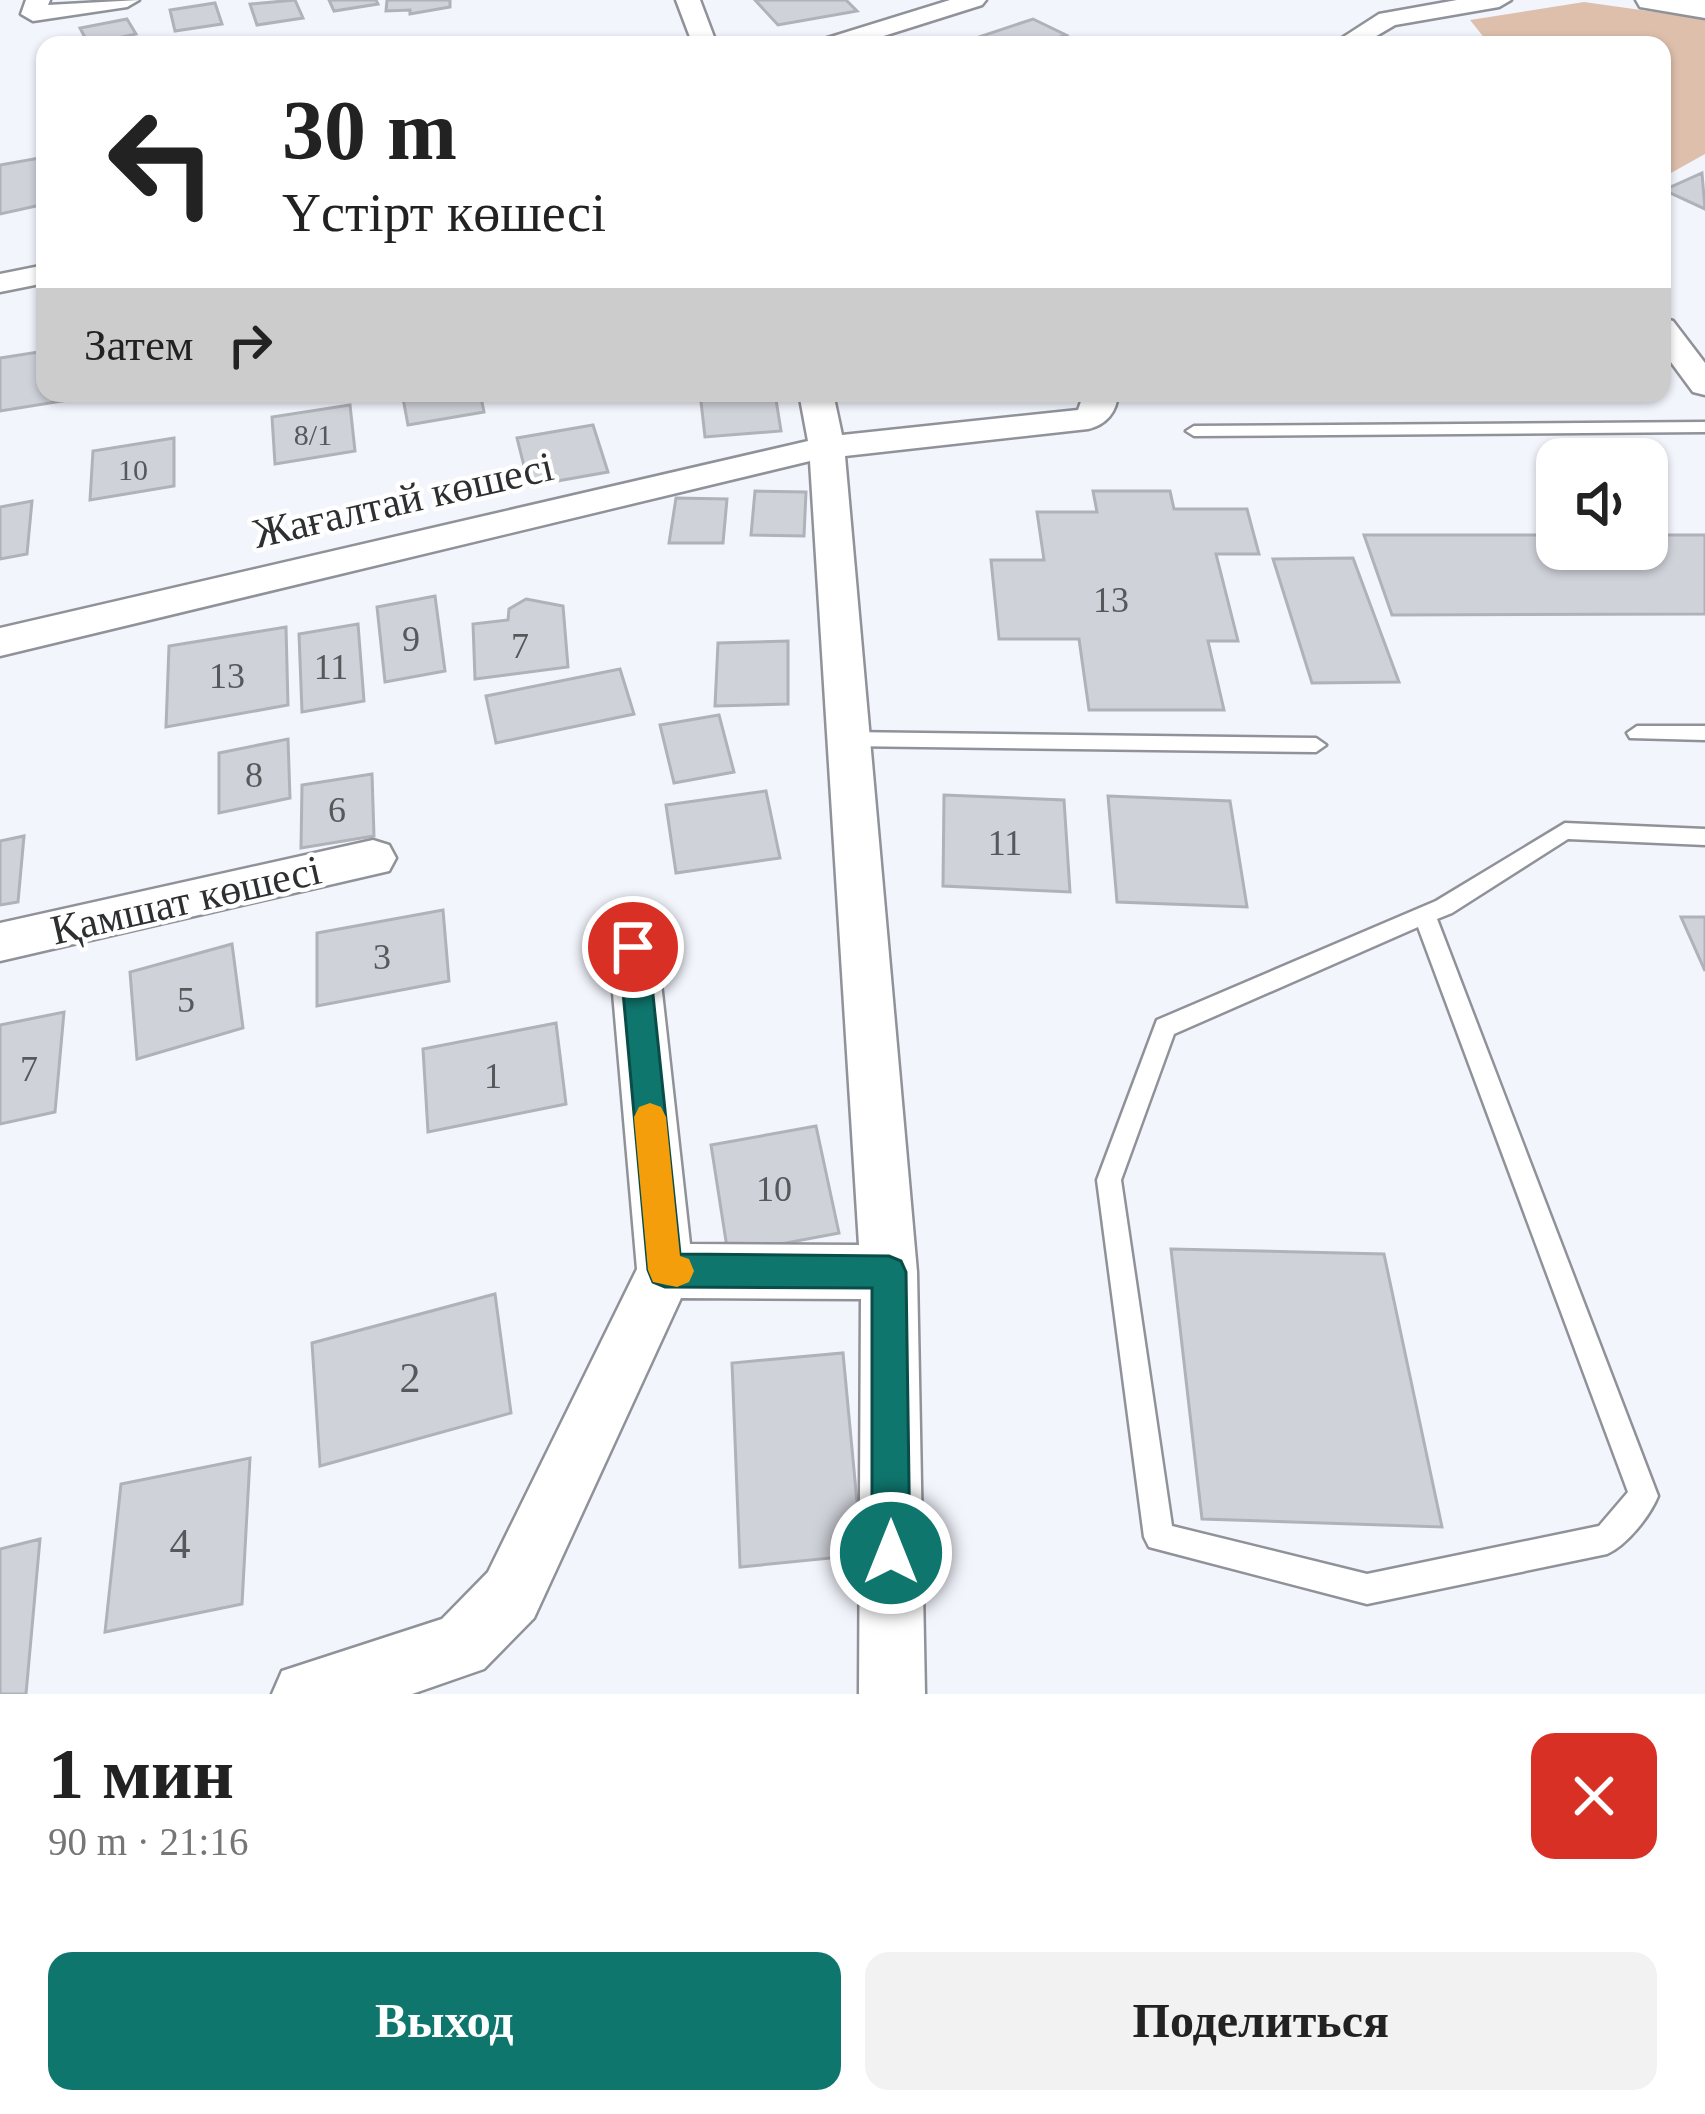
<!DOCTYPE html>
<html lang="ru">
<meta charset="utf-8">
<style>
body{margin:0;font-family:Georgia,serif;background:#f2f2f2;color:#222;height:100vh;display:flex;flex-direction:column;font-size:45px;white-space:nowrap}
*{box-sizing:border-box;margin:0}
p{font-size:39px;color:#767676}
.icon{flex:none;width:66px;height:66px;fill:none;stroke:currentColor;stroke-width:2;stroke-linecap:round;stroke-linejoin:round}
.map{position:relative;height:1694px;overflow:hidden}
.details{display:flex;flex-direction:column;background:#fff;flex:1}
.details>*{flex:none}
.top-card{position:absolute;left:36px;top:36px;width:1635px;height:366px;border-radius:24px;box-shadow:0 3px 9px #0004;background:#fff;color:#222;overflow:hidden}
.controls{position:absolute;left:1536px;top:438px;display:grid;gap:24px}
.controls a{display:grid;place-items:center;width:132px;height:132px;border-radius:24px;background:#fff;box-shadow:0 3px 9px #0004;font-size:60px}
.pin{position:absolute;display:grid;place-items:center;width:102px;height:102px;color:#fff;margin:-51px;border:6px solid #fff;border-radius:50%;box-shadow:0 3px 12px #0007}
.me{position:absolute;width:132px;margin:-66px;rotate:0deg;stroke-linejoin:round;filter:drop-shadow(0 0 9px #0008)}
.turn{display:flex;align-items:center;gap:42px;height:252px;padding:0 48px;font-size:54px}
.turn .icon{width:156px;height:156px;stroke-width:2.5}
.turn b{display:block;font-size:84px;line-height:102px}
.then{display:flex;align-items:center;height:114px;padding:0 48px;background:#0003;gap:24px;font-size:45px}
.round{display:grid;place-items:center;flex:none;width:126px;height:126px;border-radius:24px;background:#f2f2f2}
.summary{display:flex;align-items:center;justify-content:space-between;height:204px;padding:0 48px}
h1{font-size:72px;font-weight:800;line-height:90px}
.button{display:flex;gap:24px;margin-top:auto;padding:24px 48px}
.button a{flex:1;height:138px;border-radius:24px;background:#0f766e;color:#fff;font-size:48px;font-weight:800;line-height:138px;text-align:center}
.button a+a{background:#f2f2f2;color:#222}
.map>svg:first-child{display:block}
.green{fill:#ddbfac}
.building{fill:#cfd2d9;stroke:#b0b2b9;stroke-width:3}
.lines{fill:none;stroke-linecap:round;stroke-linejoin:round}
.service-casing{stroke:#909299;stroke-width:5}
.minor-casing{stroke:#909299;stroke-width:5}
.secondary-casing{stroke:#909299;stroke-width:5}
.service{fill:#fff;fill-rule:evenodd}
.minor{fill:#fff;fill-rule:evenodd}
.secondary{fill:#fff;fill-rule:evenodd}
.route{fill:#0f766e;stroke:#0a4d48;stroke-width:3}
.slow{fill:#f59e0b}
.labels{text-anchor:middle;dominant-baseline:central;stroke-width:9;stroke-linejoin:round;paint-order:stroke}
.far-number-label{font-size:30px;fill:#56585b}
.number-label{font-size:36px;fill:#56585b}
.street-label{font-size:42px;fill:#2e2f31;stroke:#fff}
.near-number-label{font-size:42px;fill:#56585b}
</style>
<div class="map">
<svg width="1705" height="1694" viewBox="0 0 1705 1694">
<rect width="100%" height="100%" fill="#f3f5fd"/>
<path class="green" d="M 1584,2 L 1705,19 L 1705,154 L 1662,178 L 1662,45 L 1490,45 L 1470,20 Z"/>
<path class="building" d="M 295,0 L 303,18 L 257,25 L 250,4 Z
M 329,0 L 376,0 L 378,4 L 334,11 Z
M 387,0 L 450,0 L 450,7 L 410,14 L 410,10 L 386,11 Z
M 755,0 L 846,0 L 857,11 L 778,25 Z
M 215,3 L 222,24 L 175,31 L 170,10 Z
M 127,19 L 136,34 L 113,39 L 116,45 L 89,45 L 80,28 Z
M 1033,19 L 1066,35 L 1037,45 L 955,45 Z
M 45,157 L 45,204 L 0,214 L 0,165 Z
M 1702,173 L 1705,209 L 1664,190 Z
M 45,351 L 45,393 L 87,393 L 87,397 L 0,411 L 0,358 Z
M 402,393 L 480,393 L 484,412 L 408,425 Z
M 700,393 L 775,393 L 781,431 L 705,437 Z
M 350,405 L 355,451 L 275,464 L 272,417 Z
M 593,425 L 608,472 L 529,486 L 517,438 Z
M 174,438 L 174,486 L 90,500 L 93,451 Z
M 755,491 L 806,492 L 804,536 L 751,535 Z
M 1093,491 L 1170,491 L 1174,509 L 1247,509 L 1259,554 L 1216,554 L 1238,641 L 1208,641 L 1224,710 L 1089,710 L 1079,639 L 999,639 L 991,560 L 1044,560 L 1037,512 L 1097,512 Z
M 676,498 L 727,499 L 723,543 L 669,543 Z
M 32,501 L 27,554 L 0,559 L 0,507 Z
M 1364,535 L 1557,535 L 1557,549 L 1647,549 L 1647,535 L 1705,535 L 1705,614 L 1392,615 Z
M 1353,558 L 1399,682 L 1312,683 L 1273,559 Z
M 435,596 L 445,671 L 385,682 L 377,607 Z
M 526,599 L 563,606 L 568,667 L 475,679 L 473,624 L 508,620 L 509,609 Z
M 358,624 L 364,701 L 302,712 L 299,634 Z
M 286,627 L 288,705 L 166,727 L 169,646 Z
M 788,641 L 788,704 L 715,706 L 718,643 Z
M 620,669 L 634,714 L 496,743 L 486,696 Z
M 719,715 L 734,772 L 674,783 L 660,725 Z
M 288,739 L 290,798 L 219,813 L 219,753 Z
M 372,774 L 374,836 L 301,848 L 302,785 Z
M 766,791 L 780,858 L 676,873 L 666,805 Z
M 944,795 L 1064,800 L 1070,892 L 943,886 Z
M 1108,796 L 1230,801 L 1247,907 L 1117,902 Z
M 24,836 L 18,902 L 0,905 L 0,841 Z
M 443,910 L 449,981 L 317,1006 L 317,933 Z
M 1681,917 L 1705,917 L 1705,971 Z
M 232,944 L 243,1028 L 137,1059 L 130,972 Z
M 64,1012 L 55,1112 L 0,1124 L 0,1025 Z
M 556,1023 L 566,1104 L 428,1132 L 423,1049 Z
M 816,1126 L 839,1233 L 728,1254 L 711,1145 Z
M 1171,1249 L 1384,1254 L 1442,1527 L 1202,1519 Z
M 495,1294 L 511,1413 L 320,1466 L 312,1343 Z
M 843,1353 L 862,1555 L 740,1567 L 732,1363 Z
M 250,1458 L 242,1604 L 105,1632 L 121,1484 Z
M 40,1539 L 26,1694 L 0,1694 L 0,1549 Z"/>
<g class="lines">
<defs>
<path id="service" d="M 1705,422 L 1705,432 L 1194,436 L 1186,431 L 1194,426 Z
M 1637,726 L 1705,726 L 1705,740 L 1630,738 L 1627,733 Z
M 847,732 L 1316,738 L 1326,745 L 1316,752 L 847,746 L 837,739 Z
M 1565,823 L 1705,829 L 1705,845 L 1568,839 L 1452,913 L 1437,919 L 1658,1496 C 1650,1516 1627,1545 1607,1554 L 1367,1604 L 1149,1547 L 1144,1537 L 1097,1180 L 1157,1020 L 1436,901 ZM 1418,927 L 1628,1492 L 1599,1526 L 1367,1574 L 1172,1526 L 1121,1180 L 1174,1034 Z"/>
<path id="minor" d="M 26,0 L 50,0 L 48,5 L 139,0 L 127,7 L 33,21 L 21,14 Z
M 676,0 L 700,0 L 717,45 L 693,45 Z
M 950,0 L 986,0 L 982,5 L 855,45 L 818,45 L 821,40 Z
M 1457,0 L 1511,0 L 1499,7 L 1395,25 L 1361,45 L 1331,45 L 1379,14 Z
M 45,265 L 45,283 L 0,292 L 0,274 Z
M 1662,318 L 1673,321 L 1705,363 L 1705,395 L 1693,392 L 1662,350 Z
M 799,393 L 833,393 L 842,435 L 1078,410 L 1084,393 L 1118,393 C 1117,412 1106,425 1088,429 L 845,456 L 917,1272 L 925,1694 L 859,1694 L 861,1299 L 681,1298 L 534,1618 L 484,1669 L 412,1694 L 272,1694 L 282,1671 L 442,1619 L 488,1572 L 637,1269 L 609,947 L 616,933 L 633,927 L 650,933 L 657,947 L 690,1244 L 859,1245 L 810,461 L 0,656 L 0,628 L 808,441 Z
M 373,840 L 389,845 L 396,858 L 389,871 L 0,961 L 0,923 Z"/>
<path id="secondary" d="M 1636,0 L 1705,0 L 1705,18 L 1640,7 Z"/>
</defs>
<use href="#service" class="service-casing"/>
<use href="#minor" class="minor-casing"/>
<use href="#secondary" class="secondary-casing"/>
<use href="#service" class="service"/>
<use href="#minor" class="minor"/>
<use href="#secondary" class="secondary"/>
</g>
<path class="route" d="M 633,935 L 643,938 L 648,947 L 680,1254 L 889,1256 L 901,1261 L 906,1272 L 910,1553 L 904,1567 L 891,1572 L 878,1567 L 872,1553 L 872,1288 L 665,1287 L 653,1282 L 648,1270 L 619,947 L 623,938 Z"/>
<path class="slow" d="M 650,1103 L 661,1107 L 666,1117 L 680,1256 L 689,1259 L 694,1271 L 689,1282 L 677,1287 L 653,1282 L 648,1270 L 634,1117 L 639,1107 Z"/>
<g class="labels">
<g class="far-number-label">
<text x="313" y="434">8/1</text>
<text x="133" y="469">10</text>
</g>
<g class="number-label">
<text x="1111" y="600">13</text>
<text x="411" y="639">9</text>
<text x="520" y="646">7</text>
<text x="331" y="667">11</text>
<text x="227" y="676">13</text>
<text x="254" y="775">8</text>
<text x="337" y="810">6</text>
<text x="1005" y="843">11</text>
<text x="382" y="957">3</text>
<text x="186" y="1000">5</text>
<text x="29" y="1069">7</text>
<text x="493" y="1076">1</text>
<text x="774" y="1189">10</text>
</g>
<g class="street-label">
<text transform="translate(403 500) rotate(-13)">Жағалтай көшесі</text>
<text transform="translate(186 900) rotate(-13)">Қамшат көшесі</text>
</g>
<g class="near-number-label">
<text x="410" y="1378">2</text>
<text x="180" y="1544">4</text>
</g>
</g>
</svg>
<div class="controls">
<a><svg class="icon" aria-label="sound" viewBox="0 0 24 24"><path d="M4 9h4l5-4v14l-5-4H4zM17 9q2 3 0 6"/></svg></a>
</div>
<div class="pin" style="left:633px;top:947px;background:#d93025"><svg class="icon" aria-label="arrive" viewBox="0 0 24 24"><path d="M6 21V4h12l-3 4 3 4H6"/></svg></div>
<svg class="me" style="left:891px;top:1553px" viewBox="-20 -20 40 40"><circle r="17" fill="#0f766e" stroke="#fff" stroke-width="3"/><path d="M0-11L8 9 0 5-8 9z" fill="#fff"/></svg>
<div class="top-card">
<div class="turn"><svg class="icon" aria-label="left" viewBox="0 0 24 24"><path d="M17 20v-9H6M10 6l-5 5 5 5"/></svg><div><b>30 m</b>Үстірт көшесі</div></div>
<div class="then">Затем<svg class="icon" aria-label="right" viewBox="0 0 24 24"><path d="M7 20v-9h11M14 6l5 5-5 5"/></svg></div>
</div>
</div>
<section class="details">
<div class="summary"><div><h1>1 мин</h1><p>90 m · 21:16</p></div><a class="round" style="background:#d93025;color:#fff"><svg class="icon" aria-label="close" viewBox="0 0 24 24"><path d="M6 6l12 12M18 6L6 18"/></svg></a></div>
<div class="button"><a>Выход</a><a>Поделиться</a></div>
</section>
